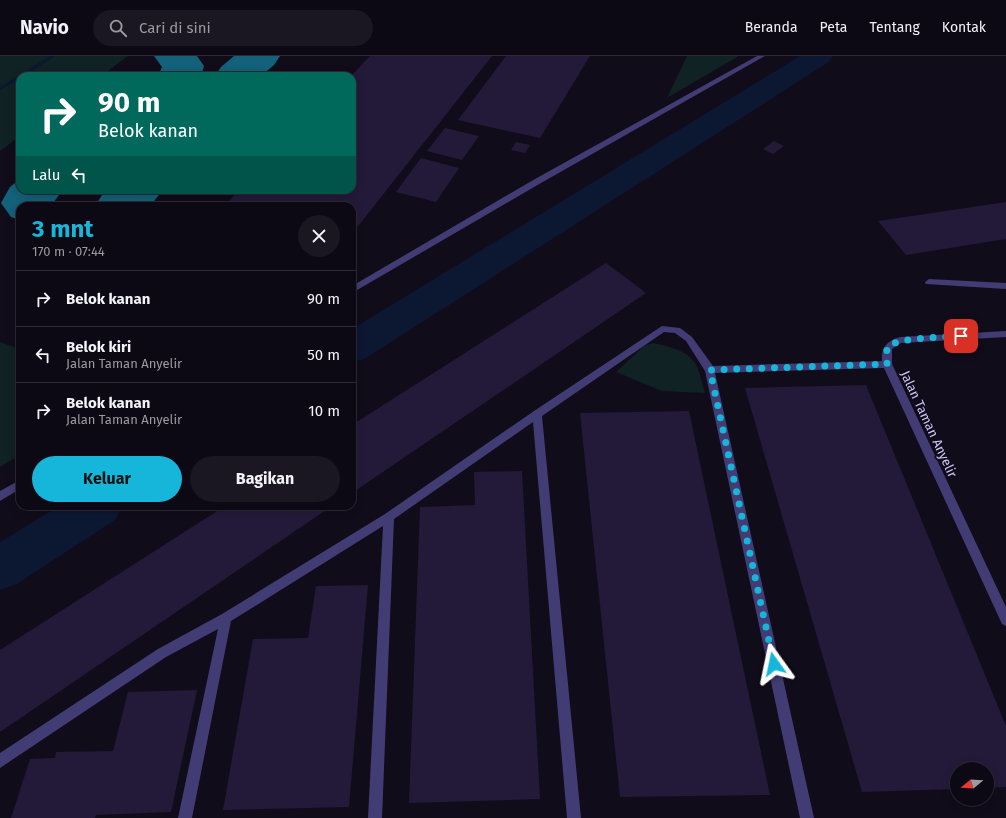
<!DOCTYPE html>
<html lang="id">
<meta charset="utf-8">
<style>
body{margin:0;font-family:"Fira Sans",sans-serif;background:#1a1722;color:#f1f3f6;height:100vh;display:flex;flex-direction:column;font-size:15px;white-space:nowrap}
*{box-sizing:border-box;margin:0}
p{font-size:13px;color:#9a9aa0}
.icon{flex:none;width:22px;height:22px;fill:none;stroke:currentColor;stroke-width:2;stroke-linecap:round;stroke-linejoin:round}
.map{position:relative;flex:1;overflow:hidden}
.sheet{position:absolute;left:16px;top:146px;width:340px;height:308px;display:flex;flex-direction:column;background:#0c0914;border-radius:12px;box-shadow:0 2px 10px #0003,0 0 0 1px #2c2a34}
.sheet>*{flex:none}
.hud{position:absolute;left:16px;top:16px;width:340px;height:122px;border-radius:12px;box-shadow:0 2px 10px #0003,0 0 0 1px #2c2a34;background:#00695c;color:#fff;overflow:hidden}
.needle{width:26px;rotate:252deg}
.controls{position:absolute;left:950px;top:706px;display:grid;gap:8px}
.controls a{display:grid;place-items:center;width:44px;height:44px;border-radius:50%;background:#0c0914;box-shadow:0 2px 10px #0003,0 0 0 1px #2c2a34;font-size:20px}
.pin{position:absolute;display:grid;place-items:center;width:34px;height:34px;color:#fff;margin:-17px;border-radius:8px;box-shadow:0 2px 6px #0006}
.me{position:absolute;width:44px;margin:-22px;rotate:348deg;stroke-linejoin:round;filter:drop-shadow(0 0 3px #0008)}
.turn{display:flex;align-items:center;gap:14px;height:84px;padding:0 16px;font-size:18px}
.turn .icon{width:52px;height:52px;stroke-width:2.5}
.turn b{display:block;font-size:28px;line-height:34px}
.then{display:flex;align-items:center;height:38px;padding:0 16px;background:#0003;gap:8px;font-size:15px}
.round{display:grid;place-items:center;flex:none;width:42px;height:42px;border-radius:21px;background:#1a1722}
.overview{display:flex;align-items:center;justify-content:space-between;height:68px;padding:0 16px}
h1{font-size:24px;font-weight:700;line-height:30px;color:#16b6da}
.cta{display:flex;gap:8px;margin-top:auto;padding:8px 16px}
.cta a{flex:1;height:46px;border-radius:24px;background:#16b6da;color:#111;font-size:16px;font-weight:700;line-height:46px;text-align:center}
.cta a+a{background:#1a1722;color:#f1f3f6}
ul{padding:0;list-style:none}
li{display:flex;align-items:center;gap:12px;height:56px;padding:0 16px;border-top:1px solid #2c2a34}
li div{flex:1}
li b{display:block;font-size:15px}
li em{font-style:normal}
header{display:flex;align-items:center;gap:24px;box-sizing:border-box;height:56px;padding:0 20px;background:#0c0914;border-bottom:1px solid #2c2a34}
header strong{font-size:19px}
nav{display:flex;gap:22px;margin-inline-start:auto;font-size:14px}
.search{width:280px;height:36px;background:#1a1722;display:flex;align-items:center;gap:10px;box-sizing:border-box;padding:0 14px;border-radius:22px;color:#9a9aa0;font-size:15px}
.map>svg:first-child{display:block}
.green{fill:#102223}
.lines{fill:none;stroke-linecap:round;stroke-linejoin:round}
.stream{fill:#0c1732;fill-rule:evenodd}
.river{fill:#0c1732;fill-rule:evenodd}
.taxiway{fill:#13617a;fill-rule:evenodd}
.building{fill:#231a39}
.minor{fill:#423c74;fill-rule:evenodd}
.route{stroke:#16b6da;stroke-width:7;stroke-dasharray:0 12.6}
.labels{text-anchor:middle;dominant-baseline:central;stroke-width:4;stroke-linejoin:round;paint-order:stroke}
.street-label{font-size:13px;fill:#d3cafa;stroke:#100c1a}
</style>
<header>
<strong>Navio</strong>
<div class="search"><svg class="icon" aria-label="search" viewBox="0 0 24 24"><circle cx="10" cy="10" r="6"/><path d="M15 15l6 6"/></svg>Cari di sini</div>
<nav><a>Beranda</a><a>Peta</a><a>Tentang</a><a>Kontak</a></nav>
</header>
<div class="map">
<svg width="1006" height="762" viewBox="0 0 1006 762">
<rect width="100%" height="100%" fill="#100c1a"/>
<path class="green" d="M 0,0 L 128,0 L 101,20 L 20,20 L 20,80 L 0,95 Z
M 687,0 L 739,0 L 667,42 Z
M 0,286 L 20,293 L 20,399 L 0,411 Z
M 653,287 C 667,290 687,294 695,307 C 700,315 702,328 705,337 L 662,335 L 616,316 L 644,290 Z"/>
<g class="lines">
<path class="stream" d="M 50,0 L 55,0 L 25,20 L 20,20 L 20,23 L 0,34 L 0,31 Z"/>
<path class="river" d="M 800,0 L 833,0 L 829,6 L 366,302 L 352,307 L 352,273 Z
M 59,450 L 122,450 L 115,464 L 17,528 L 0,534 L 0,486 Z"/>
<path class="taxiway" d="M 154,0 L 197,0 L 204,10 L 201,20 L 158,20 L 162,11 Z
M 234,0 L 280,0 L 274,9 L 261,20 L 215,20 L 221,11 Z
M 20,123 L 20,134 L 63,134 L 53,147 L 54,150 L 20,150 L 20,164 L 11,161 L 1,147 L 10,131 Z
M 108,134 L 163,134 L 150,150 L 95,150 L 102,139 Z"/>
</g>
<path class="building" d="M 370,0 L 492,0 L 352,178 L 352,150 L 224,150 L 240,134 L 352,134 L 352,20 L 351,20 Z
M 506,0 L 590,0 L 540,82 L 458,64 Z
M 445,72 L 479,80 L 462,104 L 427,95 Z
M 774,85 L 784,90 L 773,98 L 763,93 Z
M 516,86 L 530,89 L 525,97 L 511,94 Z
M 421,102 L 459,112 L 436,146 L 396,136 Z
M 1006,146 L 1006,183 L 906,199 L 878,165 Z
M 606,207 L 646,237 L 352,437 L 352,369 Z
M 866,329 L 1006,670 L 1006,731 L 987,732 L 987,713 L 957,713 L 957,733 L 862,736 L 745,332 Z
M 689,355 L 770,739 L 620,741 L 580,357 Z
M 522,415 L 540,743 L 409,747 L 420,451 L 475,449 L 474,416 Z
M 225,450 L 332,450 L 0,676 L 0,594 Z
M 368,529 L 349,751 L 223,754 L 253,583 L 308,582 L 316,530 Z
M 197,634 L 171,756 L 96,759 L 95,762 L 11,762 L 30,703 L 55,702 L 56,696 L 113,695 L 128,636 Z"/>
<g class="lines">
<path class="minor" d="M 757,0 L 765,0 L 541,127 L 352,237 L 352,230 L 535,123 Z
M 929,223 L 1006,227 L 1006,233 L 926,228 L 925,226 Z
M 662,270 L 680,272 L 692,281 L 713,310 L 882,305 C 881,291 887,285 900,281 L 1006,275 L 1006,281 L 901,287 L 892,293 L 892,308 L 1006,551 L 1006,570 L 1002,568 L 884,312 L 715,317 L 814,762 L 800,762 L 705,315 L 686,285 L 675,277 L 664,276 L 542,360 L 581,762 L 567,762 L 533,366 L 394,463 L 382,762 L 368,762 L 383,470 L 231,565 L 192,762 L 178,762 L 218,573 L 166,601 L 0,712 L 0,697 L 158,593 L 222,558 L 385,458 L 534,355 Z
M 20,424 L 20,433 L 0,445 L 0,435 Z"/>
</g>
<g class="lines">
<path class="route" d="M 774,608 L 710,314 L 887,308 C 887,302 885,295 889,290 C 896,282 948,281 961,280"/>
</g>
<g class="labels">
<g class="street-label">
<text transform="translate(929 368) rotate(65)">Jalan Taman Anyelir</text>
</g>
</g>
</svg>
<div class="controls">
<a><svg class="needle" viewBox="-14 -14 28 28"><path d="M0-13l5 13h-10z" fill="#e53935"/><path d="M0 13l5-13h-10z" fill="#9a9aa0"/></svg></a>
</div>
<div class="pin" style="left:961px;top:280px;background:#d93025"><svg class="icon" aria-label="arrive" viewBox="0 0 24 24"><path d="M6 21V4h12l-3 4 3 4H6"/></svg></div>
<svg class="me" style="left:774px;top:608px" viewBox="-20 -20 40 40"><path d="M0-17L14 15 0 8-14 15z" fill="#16b6da" stroke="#fff" stroke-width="4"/></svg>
<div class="hud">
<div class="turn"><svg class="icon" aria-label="right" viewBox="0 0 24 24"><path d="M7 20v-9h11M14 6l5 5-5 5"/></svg><div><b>90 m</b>Belok kanan</div></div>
<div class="then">Lalu<svg class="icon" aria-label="left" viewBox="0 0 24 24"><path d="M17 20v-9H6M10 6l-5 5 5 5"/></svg></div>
</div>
<section class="sheet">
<div class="overview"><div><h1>3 mnt</h1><p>170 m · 07:44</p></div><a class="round"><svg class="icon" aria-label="close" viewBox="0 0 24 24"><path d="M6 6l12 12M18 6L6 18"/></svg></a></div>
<ul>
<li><svg class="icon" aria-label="right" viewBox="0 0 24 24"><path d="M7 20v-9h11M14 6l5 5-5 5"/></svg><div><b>Belok kanan</b></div><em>90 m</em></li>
<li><svg class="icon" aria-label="left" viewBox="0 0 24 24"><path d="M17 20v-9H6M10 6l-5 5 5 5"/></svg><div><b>Belok kiri</b><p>Jalan Taman Anyelir</p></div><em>50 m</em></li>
<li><svg class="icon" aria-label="right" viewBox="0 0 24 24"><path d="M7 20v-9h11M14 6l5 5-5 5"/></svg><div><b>Belok kanan</b><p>Jalan Taman Anyelir</p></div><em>10 m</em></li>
</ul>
<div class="cta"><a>Keluar</a><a>Bagikan</a></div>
</section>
</div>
